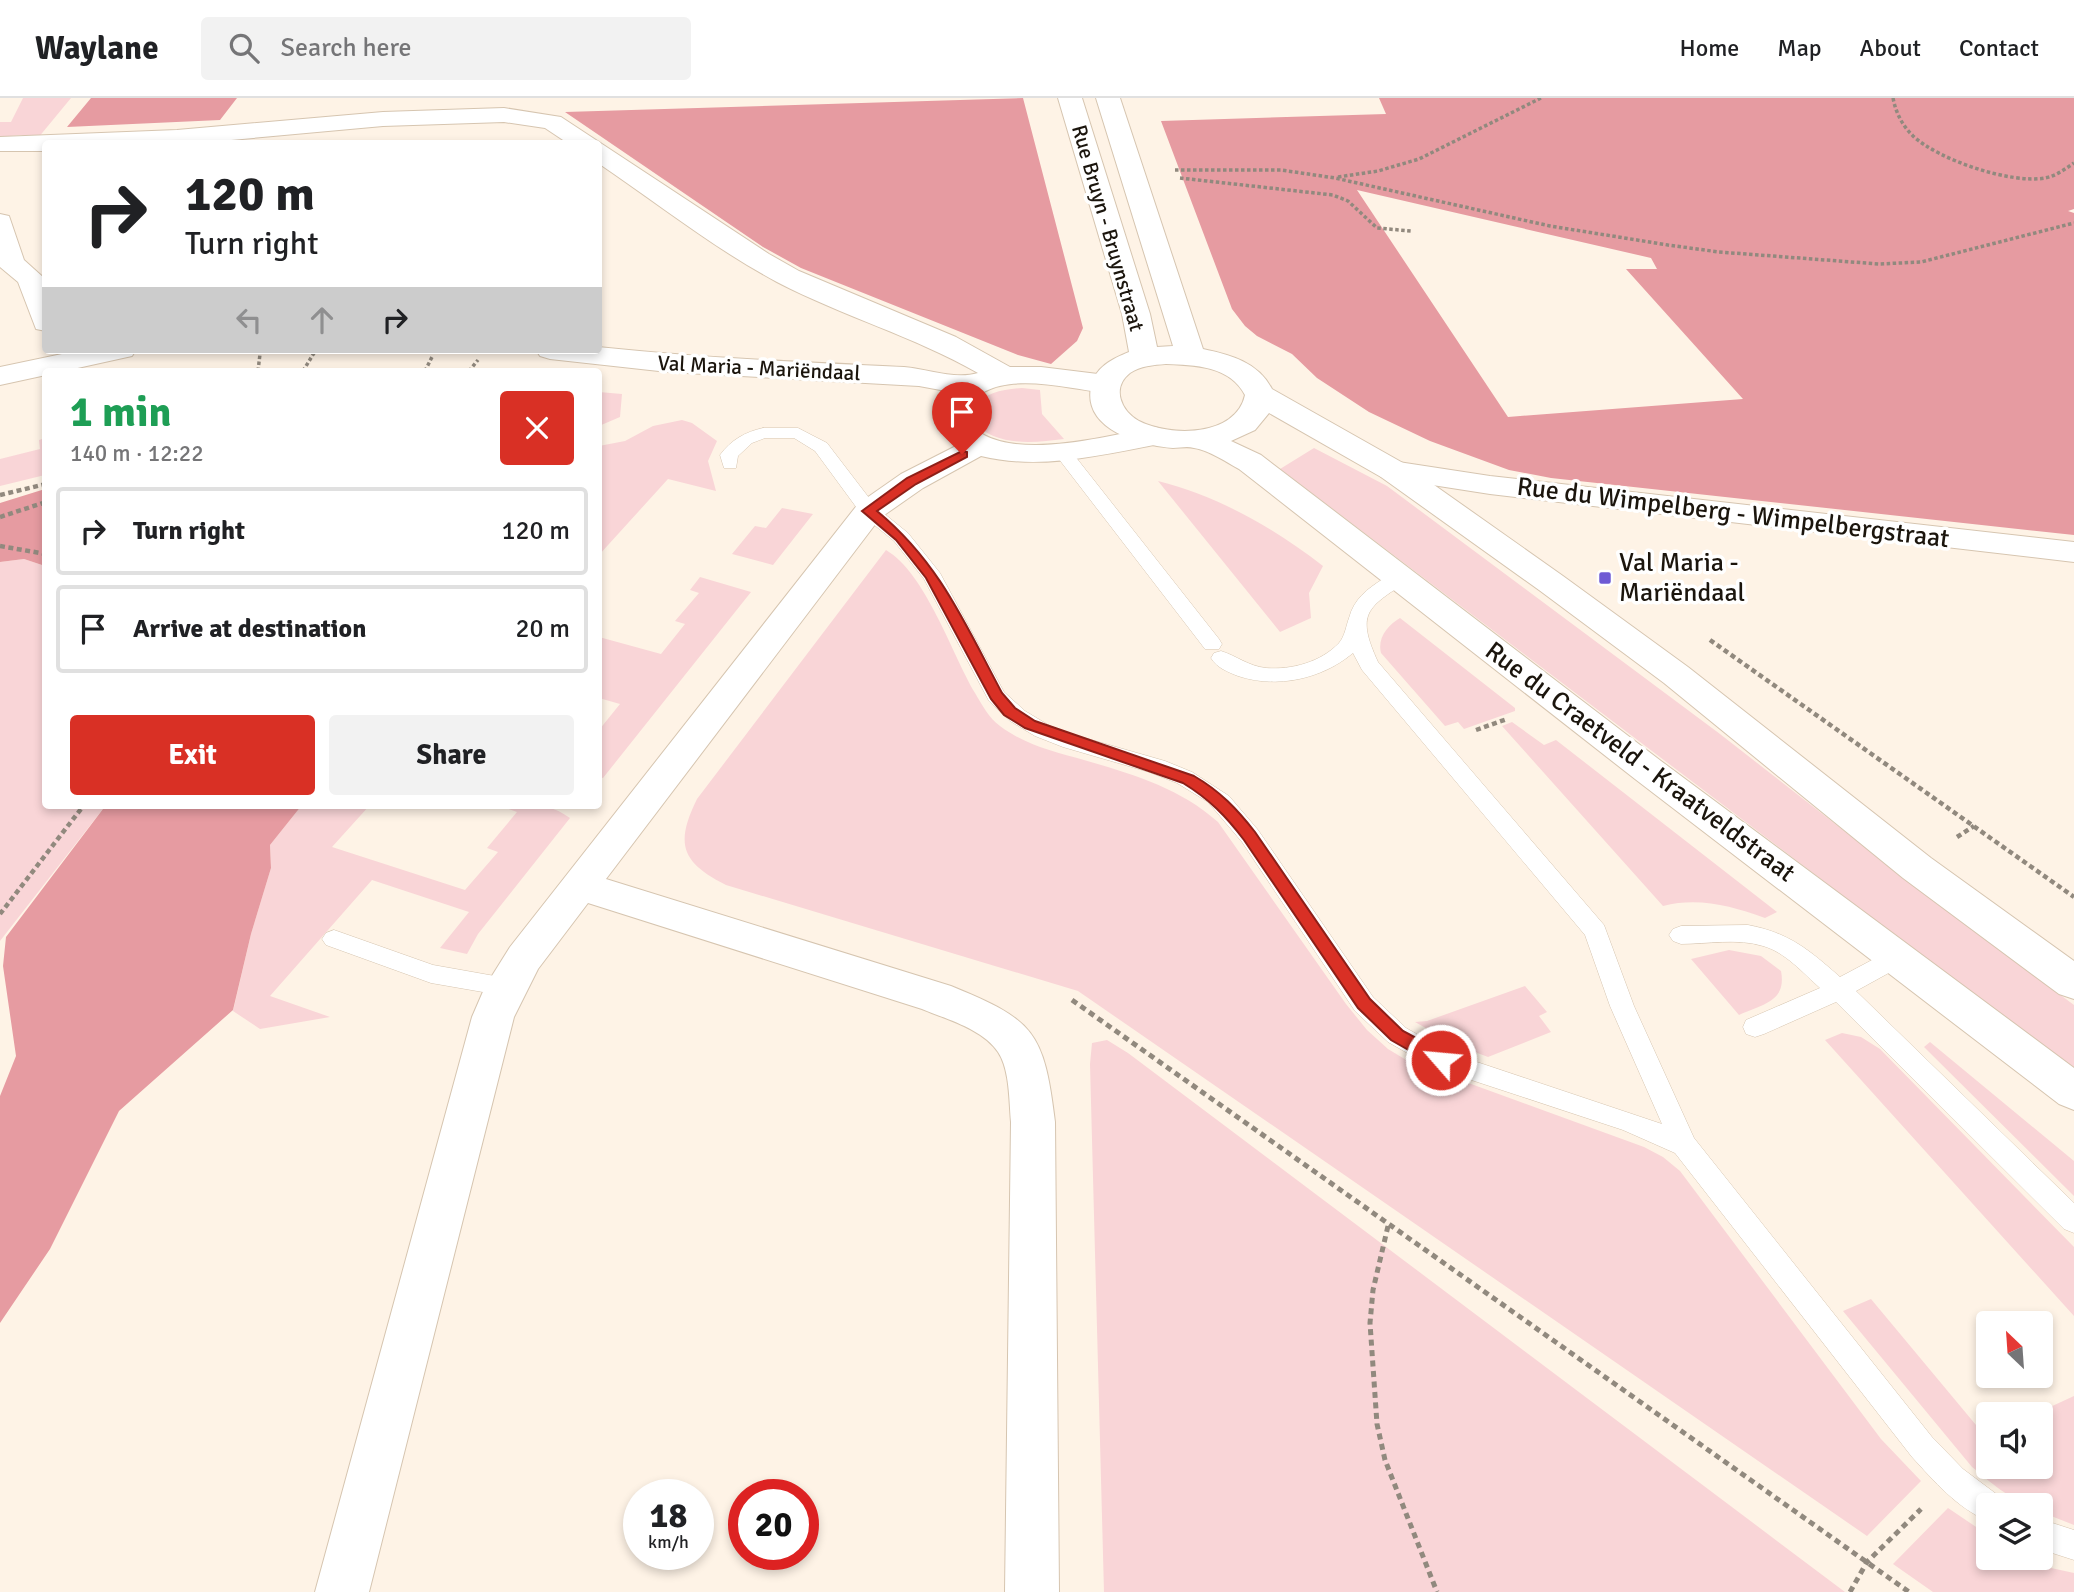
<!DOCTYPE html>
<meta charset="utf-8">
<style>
body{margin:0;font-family:Signika,sans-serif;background:#f2f2f2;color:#202124;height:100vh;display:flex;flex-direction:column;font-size:26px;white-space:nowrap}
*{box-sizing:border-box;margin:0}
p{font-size:23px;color:#757577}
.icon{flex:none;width:38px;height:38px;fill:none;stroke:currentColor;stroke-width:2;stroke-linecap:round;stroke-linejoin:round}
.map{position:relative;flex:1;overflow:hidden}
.drawer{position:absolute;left:42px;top:270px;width:560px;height:441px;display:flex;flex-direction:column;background:#fff;border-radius:7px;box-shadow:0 4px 10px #0003}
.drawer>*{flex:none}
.top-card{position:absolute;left:42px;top:42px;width:560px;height:214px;border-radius:7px;box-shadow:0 4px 10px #0003;background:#fff;color:#202124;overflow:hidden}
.needle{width:46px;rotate:335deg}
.tools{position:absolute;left:1976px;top:1213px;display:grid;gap:14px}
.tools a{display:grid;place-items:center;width:77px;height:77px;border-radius:7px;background:#fff;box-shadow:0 4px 10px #0003;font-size:35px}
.speed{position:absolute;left:623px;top:1381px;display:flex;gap:14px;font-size:35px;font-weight:700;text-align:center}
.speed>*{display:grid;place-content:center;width:91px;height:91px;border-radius:50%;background:#fff;box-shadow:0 4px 10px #0003;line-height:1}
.speed small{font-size:18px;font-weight:400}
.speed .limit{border:10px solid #d22;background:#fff;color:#111}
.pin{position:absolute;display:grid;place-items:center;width:60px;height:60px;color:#fff;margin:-72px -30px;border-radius:50% 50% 50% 0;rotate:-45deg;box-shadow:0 0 7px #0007}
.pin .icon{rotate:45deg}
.me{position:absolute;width:77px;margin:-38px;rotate:297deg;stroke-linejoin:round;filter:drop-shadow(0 0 5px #0008)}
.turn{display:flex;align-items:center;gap:24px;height:147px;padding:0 28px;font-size:32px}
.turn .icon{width:91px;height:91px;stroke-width:2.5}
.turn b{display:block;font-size:49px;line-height:60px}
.lanes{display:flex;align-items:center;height:66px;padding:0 28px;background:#0003;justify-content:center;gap:35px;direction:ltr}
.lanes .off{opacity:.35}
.round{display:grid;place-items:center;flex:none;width:74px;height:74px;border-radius:7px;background:#f2f2f2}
.summary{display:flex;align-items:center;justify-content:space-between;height:119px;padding:0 28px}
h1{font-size:42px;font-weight:700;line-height:52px;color:#1e9e55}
.primary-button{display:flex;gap:14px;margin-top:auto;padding:14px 28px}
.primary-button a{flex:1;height:80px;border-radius:7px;background:#d93025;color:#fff;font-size:28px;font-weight:700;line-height:80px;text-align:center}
.primary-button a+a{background:#f2f2f2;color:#202124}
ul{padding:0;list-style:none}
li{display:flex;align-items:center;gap:21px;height:88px;margin:0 14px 10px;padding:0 14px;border:4px solid #e0e0e0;border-radius:7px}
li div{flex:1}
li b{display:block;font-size:26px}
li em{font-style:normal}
header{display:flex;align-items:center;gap:42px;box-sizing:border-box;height:98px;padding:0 35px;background:#fff;border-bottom:2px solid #e0e0e0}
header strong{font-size:33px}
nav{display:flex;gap:38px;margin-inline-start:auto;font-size:24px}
.search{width:490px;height:63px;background:#f2f2f2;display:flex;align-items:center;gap:18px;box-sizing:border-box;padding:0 24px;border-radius:7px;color:#757577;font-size:26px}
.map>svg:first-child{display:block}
.green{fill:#f9d5d7}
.forest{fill:#e69ba1;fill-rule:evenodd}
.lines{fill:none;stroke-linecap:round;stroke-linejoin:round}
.lane-casing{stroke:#d6c5b0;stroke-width:1}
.street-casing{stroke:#d6c5b0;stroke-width:2}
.secondary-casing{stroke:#d6c5b0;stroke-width:2}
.path-far2{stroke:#91897e;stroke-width:3.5;stroke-dasharray:3.5 2.5;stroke-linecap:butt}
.path-far1{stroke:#91897e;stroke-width:4.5;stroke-dasharray:5 3.5;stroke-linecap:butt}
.path{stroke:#91897e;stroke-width:5;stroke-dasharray:6 4.5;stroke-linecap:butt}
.lane{fill:#fff;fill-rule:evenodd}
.street{fill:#fff;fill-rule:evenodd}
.secondary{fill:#fff;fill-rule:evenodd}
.route{fill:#d93025;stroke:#8d1f18;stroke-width:2}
.poi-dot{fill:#6e5ad4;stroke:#fff;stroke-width:2.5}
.labels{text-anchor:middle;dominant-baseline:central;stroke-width:7;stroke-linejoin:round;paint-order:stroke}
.far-street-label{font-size:21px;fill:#1b150d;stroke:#fff}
.street-label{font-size:26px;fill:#1b150d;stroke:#fff}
.poi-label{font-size:26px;fill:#1b150d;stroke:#fff;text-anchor:start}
</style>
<header>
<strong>Waylane</strong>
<div class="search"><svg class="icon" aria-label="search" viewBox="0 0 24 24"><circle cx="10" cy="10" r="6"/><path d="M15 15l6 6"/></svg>Search here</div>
<nav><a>Home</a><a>Map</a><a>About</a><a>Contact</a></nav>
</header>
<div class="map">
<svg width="2074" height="1494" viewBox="0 0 2074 1494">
<rect width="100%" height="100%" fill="#fef3e6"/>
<path class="green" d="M 23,0 L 71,0 L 38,40 L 22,39 L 22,37 L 0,39 L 0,24 L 11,24 Z
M 1022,290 L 1040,292 L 1042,316 L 1064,341 C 1032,345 996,349 972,323 L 971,309 C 986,295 1002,291 1022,290 Z
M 599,294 L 622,296 L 620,319 L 599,328 Z
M 682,322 L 692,325 L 717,343 L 708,363 L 716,393 L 668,381 L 599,457 L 599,348 L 625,343 L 653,328 Z
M 45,340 L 45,377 L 0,388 L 0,361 L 40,351 L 39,342 Z
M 1314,350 L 1387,388 L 1720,636 L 1916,789 L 2074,907 L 2074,973 L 1280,371 Z
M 1158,383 C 1220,399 1272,429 1323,468 L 1309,495 L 1311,520 L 1280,534 Z
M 782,410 L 813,416 L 773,467 L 732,456 L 755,428 L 766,430 Z
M 886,452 C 926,476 951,554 975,595 C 982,607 989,620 1000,628 C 1025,647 1055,654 1084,662 C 1132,676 1180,690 1218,724 L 1346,906 L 1367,932 L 1388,951 L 1408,963 L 1644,1049 L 1663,1059 L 1680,1073 L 1881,1341 L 1921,1383 L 1867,1438 L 1078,893 L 726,787 C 681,764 675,746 697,701 Z
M 24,461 L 45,468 L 46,707 L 106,707 L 0,843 L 0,464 Z
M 700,479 L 751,494 L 603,680 L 599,679 L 599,632 L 620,606 L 599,600 L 599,539 L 661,556 L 685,526 L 675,523 L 699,495 L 690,492 Z
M 1400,520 L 1515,610 L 1515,613 L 1464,631 L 1458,624 L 1445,628 L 1381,555 C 1377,540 1388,527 1400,520 Z
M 1512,624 L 1544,647 L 1556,642 L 1777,814 L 1765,820 C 1731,808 1699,799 1663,808 L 1502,628 Z
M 302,707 L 370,707 L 332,749 L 465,792 L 498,754 L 487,750 L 517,714 L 506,710 L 509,707 C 533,707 550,705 570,720 L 478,836 L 467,856 L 440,850 L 469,814 L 372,782 L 270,898 L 330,919 L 260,931 L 233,913 L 251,836 L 271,770 L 270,747 Z
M 1729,852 L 1761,858 L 1781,873 C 1787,904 1762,906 1739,917 L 1691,861 Z
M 1525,888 L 1547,914 L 1539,918 L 1551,934 L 1488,959 L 1456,947 L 1415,924 L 1427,923 Z
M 1842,935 L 1861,939 L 1880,951 L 2074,1149 L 2074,1218 L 1825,942 Z
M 1107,942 L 1128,955 L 1845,1494 L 1104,1494 L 1090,966 L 1092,945 Z
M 1930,944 L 2074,1063 L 2074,1098 L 1924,949 Z
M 1871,1201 L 1986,1339 L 1988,1338 L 1988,1368 L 2040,1368 L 2040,1316 L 2035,1316 L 2074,1298 L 2074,1427 L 2041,1414 L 2040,1407 C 2014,1407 1992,1385 1972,1369 L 1843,1213 Z
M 1948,1410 L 1988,1437 L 1988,1460 L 2025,1460 L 2042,1468 L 2074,1475 L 2074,1494 L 1933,1494 L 1893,1466 Z"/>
<path class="forest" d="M 91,0 L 237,0 L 220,22 L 67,29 Z
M 1023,0 L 1083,230 L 1077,243 L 1051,266 L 1018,257 L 801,170 L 763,149 L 565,14 Z
M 1379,0 L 2074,0 L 2074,111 L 2068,113 L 2074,115 L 2074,437 L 1551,380 L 1509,372 L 1430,343 L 1369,314 L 1317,280 L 1292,256 L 1257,238 L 1245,228 L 1232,211 L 1161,23 L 1386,16 ZM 1357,92 L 1651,160 L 1657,171 L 1626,171 L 1743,301 L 1508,319 Z
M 45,391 L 45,468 L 24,461 L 0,464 L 0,405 Z
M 106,707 L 302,707 L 270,747 L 271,770 L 251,836 L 233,912 L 119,1013 L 50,1151 L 0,1225 L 0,998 L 16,958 L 3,868 L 6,839 Z"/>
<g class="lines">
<defs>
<path id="lane" d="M 763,330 L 798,330 L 827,345 L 876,409 L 908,435 L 940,475 L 1004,594 L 1025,613 L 1050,628 L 1078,638 L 1165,663 L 1192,674 L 1229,698 L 1258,732 L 1373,899 L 1406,930 L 1450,955 L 1662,1026 L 1610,908 L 1585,837 L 1362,572 L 1353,555 C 1322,581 1277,591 1238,578 C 1228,574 1217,570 1211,560 L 1214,555 L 1221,553 C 1237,558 1248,568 1266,570 C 1292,572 1321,564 1339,545 C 1345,538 1346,528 1349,520 C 1354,501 1367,491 1383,481 C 1392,476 1398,472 1408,475 L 1411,479 L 1408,483 C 1366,510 1356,516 1378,564 L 1604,827 L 1634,908 L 1694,1040 L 1932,1339 L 1963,1371 L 1999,1398 L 2003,1407 L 1988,1407 L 1988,1423 C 1957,1410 1934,1383 1912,1359 L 1675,1055 L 1623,1032 L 1432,969 L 1388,944 L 1355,913 L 1242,744 L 1208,704 L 1177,685 L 1149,674 L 1063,649 L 1035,638 L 1010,623 L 989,603 L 924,481 L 894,443 L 862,417 L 815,353 L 794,340 L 765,340 L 752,345 L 738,358 L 736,370 L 724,370 L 720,357 C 731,342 745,334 763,330 Z
M 1061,347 L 1067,348 L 1219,541 L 1222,546 L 1219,551 L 1205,551 L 1055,356 L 1052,352 L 1055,348 Z
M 1748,827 C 1790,835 1809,852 1840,879 L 1887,854 L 1896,851 L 1905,854 L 1908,860 L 1905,866 L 1856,893 L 2074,1105 L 2074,1135 L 2064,1131 L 1836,904 L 1764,936 L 1755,939 L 1746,936 L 1743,929 L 1746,922 L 1820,890 C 1803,875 1785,854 1763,848 C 1738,840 1707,846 1681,846 L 1673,843 L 1669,837 L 1673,831 L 1681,828 Z
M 334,832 L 433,867 L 506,880 L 515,882 L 518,889 L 515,896 L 506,898 L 431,885 L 326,847 L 322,841 L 326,835 Z
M 2040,1421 L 2074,1432 L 2074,1462 L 2040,1451 Z"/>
<path id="street" d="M 504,10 L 561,19 L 769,156 L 799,173 L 956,239 L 1010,269 L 1041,269 L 1106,277 L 1116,280 L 1121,286 L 1116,292 L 1106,295 C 1062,290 987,267 963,316 C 991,371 1105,338 1154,329 L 1165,332 L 1169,338 L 1165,344 L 1154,347 C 1097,358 1039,372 981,358 L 923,390 L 880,420 L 606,781 L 951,888 C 1034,922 1044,933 1055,1024 L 1059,1494 L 1005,1494 L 1011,1024 C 1009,1003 1010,972 998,954 C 983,931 946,921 922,911 L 588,805 L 538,871 L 514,919 L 369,1494 L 315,1494 L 472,919 L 485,889 L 510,849 L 858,406 L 901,376 L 956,348 L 947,340 L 933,316 L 946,293 L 919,288 L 668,274 L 550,261 L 540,258 L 536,252 L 598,252 L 598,249 C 700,260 802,264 904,269 C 928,271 955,282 978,275 C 913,238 842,218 777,184 C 715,151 657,105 598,65 L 598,46 L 569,46 L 545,30 L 504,24 L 383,28 L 187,46 L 46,46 L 46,53 L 0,53 L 0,39 L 177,32 L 383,14 Z
M 0,116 L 9,118 L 24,162 L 44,180 L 46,233 L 36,231 L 18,184 L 0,169 Z
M 81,252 L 136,252 L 132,258 L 64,273 L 46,273 L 46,277 L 0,287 L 0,269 Z
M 1392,363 L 1490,378 L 2074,444 L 2074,464 L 1490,396 L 1381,379 L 1376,372 L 1381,365 Z"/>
<path id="secondary" d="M 1058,0 L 1082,0 L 1150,216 L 1157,249 L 1173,248 L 1096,0 L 1120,0 L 1203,251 C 1231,257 1258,264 1272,291 L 1403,365 L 1563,478 L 1688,569 L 1931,760 L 2074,863 L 2074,901 L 2059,896 L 1903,780 L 1664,585 L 1539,492 L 1381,379 L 1269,315 L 1255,332 L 1231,343 L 1261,357 L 1661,663 L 2074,970 L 2074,1012 L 2059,1006 L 1635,681 L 1239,371 C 1226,364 1209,352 1194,350 C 1187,348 1180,350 1173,350 C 1140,347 1083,332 1091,289 C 1095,269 1112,261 1129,254 L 1122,216 ZM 1166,266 C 1195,267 1230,268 1245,297 C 1236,339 1170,339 1139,323 C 1121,313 1111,290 1130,275 C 1140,268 1154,267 1166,266 Z"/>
</defs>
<use href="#lane" class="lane-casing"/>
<use href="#street" class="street-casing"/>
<use href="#secondary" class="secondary-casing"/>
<path class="path-far2" d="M 1893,0 C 1896,15 1902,27 1913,38 C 1939,62 2010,86 2045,80 C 2056,78 2065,71 2074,65
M 1175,72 L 1281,72 L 1335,80 L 1550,128 L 1668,147 L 1719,154 L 1879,166 L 1921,164 L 2074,125
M 1338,79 L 1378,73 L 1419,61 L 1541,0
M 1180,80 L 1333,97 L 1348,103 L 1377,130 L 1411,133
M 258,273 L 260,256
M 303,273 L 314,255
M 425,273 L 433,257
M 469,273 L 478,262"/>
<path class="path-far1" d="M 0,397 L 46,386
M 0,419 L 46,404
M 0,448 L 46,456
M 1710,542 L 2074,799
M 1476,632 L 1507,621
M 1957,739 L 1974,728
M 0,816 L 84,707"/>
<path class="path" d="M 1072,902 L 1909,1494
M 1388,1128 L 1373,1192 L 1370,1225 L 1377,1326 L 1385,1362 L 1437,1494
M 1850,1494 L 1867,1464 L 1921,1411"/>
<use href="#lane" class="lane"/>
<use href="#street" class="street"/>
<use href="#secondary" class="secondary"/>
</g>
<path class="route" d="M 962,353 L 967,354 L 967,359 L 916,386 L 877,413 C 940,465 965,526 1002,595 L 1015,610 L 1035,623 L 1194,678 C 1220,693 1237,711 1255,734 L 1370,901 L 1403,933 L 1448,957 L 1450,962 L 1448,967 L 1435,967 L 1391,942 L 1358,910 L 1244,742 C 1226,718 1209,701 1183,685 L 1025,630 L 1004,617 L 991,601 L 926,480 L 896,442 L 862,413 L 907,380 Z"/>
<rect class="poi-dot" x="1598" y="473" width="14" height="14" rx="3.5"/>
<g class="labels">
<g class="far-street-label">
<text transform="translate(1108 130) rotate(74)">Rue Bruyn - Bruynstraat</text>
<text transform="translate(759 270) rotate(3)">Val Maria - Mariëndaal</text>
</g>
<g class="street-label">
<text transform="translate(1733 415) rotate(7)">Rue du Wimpelberg - Wimpelbergstraat</text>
<text transform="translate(1640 664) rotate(37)">Rue du Craetveld - Kraatveldstraat</text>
</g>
<g class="poi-label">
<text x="1619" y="465">Val Maria -<tspan x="1619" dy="30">Mariëndaal</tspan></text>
</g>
</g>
</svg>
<div class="tools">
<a><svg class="needle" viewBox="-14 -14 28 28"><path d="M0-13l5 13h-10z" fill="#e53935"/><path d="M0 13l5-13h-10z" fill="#757577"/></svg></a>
<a><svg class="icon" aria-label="sound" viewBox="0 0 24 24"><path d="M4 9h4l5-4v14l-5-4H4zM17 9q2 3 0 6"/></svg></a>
<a><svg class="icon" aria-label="layers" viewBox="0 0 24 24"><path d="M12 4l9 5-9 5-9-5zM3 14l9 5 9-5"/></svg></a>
</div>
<div class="speed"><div>18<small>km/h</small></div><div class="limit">20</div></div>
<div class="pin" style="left:962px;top:356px;background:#d93025"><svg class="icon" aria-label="arrive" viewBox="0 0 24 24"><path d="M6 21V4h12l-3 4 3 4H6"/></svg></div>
<svg class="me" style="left:1441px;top:962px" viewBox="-20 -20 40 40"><circle r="17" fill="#d93025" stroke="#fff" stroke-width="3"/><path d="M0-11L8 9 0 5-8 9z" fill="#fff"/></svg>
<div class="top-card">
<div class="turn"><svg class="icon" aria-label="right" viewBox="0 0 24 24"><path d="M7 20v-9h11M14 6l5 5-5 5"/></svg><div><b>120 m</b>Turn right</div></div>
<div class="lanes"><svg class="icon off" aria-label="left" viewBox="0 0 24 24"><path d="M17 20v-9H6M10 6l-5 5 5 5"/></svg><svg class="icon off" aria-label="ahead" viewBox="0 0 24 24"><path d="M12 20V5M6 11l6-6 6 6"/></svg><svg class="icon" aria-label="right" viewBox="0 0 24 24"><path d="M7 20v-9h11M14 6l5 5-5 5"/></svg></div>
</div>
<section class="drawer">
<div class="summary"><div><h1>1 min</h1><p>140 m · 12:22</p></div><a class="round" style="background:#d93025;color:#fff"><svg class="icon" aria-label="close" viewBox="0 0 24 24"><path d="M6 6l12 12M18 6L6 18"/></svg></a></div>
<ul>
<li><svg class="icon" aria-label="right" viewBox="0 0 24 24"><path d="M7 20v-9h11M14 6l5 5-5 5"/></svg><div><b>Turn right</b></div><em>120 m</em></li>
<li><svg class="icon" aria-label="arrive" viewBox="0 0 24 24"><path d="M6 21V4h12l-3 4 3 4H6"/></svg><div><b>Arrive at destination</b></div><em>20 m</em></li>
</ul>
<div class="primary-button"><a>Exit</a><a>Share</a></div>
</section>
</div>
